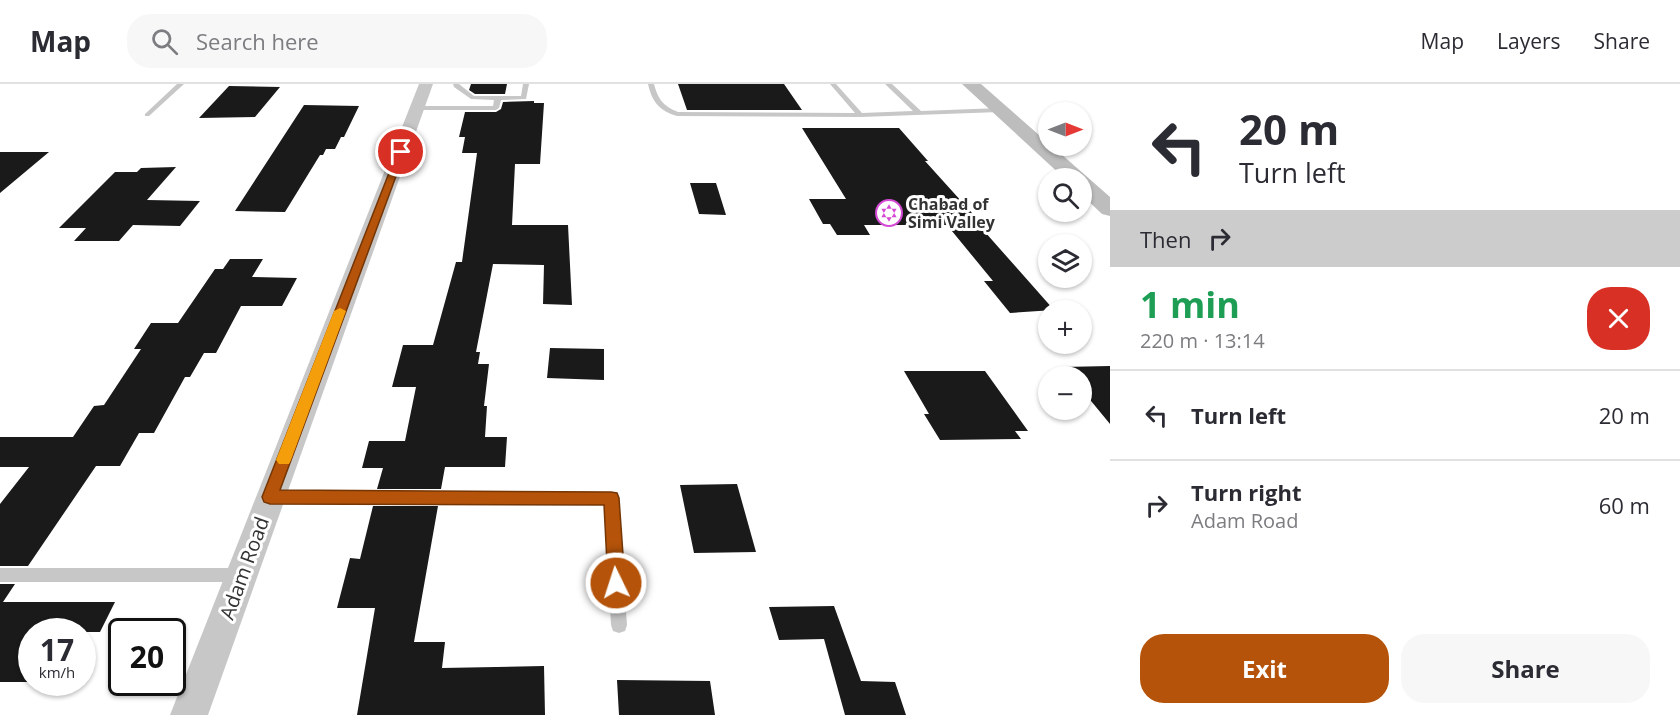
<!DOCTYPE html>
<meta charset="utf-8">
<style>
body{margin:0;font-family:"Open Sans",sans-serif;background:#f7f7f7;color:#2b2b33;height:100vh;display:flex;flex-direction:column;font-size:22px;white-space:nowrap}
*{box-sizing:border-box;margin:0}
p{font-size:20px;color:#7c7c81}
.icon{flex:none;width:33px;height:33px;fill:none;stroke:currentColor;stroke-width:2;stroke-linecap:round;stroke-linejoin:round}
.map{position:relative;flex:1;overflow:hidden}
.side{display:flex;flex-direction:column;background:#fff;width:570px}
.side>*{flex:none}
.banner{background:#fff;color:#2b2b33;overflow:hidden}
.needle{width:39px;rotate:90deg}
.fabs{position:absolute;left:1038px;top:18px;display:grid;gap:12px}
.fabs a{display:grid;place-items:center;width:54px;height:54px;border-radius:50%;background:#fff;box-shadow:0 2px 4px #0004;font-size:30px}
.speed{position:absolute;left:18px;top:534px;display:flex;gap:12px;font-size:30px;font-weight:700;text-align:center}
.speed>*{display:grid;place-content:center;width:78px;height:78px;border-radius:50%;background:#fff;box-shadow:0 2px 4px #0004;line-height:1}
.speed small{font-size:15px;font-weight:400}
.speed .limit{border:3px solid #111;border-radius:9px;background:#fff;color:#111}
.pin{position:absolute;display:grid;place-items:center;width:51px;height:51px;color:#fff;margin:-26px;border:3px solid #fff;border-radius:50%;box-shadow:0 2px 6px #0007}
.me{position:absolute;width:66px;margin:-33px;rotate:356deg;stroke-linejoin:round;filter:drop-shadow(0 0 4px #0008)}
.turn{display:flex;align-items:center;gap:21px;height:126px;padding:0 30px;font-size:27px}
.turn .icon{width:78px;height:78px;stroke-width:2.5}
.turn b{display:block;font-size:42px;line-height:51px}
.then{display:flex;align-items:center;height:57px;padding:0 30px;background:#0003;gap:12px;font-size:22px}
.round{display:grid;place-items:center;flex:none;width:63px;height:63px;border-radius:24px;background:#f7f7f7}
.overview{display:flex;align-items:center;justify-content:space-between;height:102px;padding:0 30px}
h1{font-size:36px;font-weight:700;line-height:45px;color:#1e9e55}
.primary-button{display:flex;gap:12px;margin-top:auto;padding:12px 30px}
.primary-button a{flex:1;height:69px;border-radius:24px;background:#b45309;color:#fff;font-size:24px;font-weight:700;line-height:69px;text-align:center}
.primary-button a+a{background:#f7f7f7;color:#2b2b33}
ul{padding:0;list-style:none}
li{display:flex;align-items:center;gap:18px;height:90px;padding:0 30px;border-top:2px solid #e1e1e2}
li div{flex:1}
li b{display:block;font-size:22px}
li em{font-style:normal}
header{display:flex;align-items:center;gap:36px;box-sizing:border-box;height:84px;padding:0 30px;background:#fff;border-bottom:2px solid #e1e1e2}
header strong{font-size:28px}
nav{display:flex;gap:33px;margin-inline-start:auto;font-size:21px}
.search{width:420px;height:54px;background:#f7f7f7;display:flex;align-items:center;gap:15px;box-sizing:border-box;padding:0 21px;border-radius:24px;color:#7c7c81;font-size:22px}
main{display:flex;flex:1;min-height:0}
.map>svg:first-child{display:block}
.building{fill:#1a1a1a}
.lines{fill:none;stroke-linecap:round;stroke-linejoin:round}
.lane{fill:#c7c7c7;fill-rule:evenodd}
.street{fill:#c7c7c7;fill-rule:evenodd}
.secondary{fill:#bdbdbd;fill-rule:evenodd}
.route{fill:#b45309;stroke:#753606;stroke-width:1.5}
.slow{fill:#f59e0b}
.labels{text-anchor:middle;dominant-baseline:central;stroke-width:6;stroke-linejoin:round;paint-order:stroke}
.far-poi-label{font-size:16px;font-weight:bold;fill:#333;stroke:#fff;text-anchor:start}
.street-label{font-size:20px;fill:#333;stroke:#fff}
</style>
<header>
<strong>Map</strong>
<div class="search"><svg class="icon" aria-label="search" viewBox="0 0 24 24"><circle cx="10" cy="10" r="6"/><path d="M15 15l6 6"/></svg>Search here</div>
<nav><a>Map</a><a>Layers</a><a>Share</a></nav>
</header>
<main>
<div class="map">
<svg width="1110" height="631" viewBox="0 0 1110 631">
<rect width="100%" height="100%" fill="#fff"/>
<path class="building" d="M 471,0 L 507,0 L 505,10 L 475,10 L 469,6 Z
M 678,0 L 784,0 L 802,26 L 687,26 Z
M 229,2 L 280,3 L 255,33 L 199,34 Z
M 534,17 L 534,19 L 544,19 L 540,80 L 515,80 L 512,141 L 568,141 L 572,221 L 543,220 L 544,181 L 493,180 L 476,268 L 480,268 L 478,280 L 489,280 L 484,322 L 487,322 L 485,353 L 507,353 L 505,383 L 445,383 L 441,405 L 377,405 L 383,384 L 362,384 L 369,357 L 405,357 L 416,303 L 392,303 L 403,261 L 433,261 L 456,178 L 462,178 L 477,69 L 462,69 L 465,53 L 459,53 L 465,28 L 496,28 L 501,25 L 503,18 Z
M 304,21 L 359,22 L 344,53 L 341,53 L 335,65 L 326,65 L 323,71 L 320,71 L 285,128 L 235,127 Z
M 802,44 L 899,44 L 928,77 L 925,77 L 981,139 L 977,139 L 1054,226 L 1010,229 L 984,197 L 993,197 L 947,141 L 864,141 L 870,151 L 837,151 L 830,140 L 823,140 L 809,115 L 846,115 Z
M 0,68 L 49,68 L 0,109 Z
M 176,83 L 147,116 L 200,117 L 180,142 L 133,141 L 119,157 L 74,157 L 86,144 L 59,144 L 115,88 L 137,88 L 141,84 Z
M 690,99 L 716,99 L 726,131 L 699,130 Z
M 230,175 L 263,175 L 252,193 L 297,194 L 282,222 L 241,222 L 216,269 L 204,269 L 190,293 L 185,293 L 154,349 L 139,349 L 120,382 L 96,382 L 28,482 L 0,482 L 0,420 L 29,383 L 0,383 L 0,353 L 73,353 L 94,322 L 104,321 L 141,265 L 134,265 L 151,239 L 178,239 L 215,185 L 223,185 Z
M 550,264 L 604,265 L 604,296 L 547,294 Z
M 1110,282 L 1110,340 L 1082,306 L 1082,292 L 1070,292 L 1062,283 Z
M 904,287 L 985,287 L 1028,347 L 1015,347 L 1021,355 L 940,356 L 924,330 L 929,330 Z
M 737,400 L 756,468 L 694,469 L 680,401 Z
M 373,422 L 438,422 L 414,558 L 445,558 L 442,584 L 544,582 L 545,631 L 357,631 L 375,524 L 337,524 L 350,474 L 360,475 Z
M 0,500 L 15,500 L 3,518 L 115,518 L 100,548 L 32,548 L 32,598 L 0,598 Z
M 834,522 L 861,597 L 895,598 L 906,631 L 845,631 L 824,555 L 779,556 L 769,523 Z
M 617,596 L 710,597 L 715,631 L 619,631 Z"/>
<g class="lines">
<path class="lane" d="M 177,0 L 184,0 L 149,32 L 145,32 L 145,30 Z
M 453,0 L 459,0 L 474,12 L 521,12 L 523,0 L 529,0 L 526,15 L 501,16 L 499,24 L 496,26 L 417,26 L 414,24 L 417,22 L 493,22 L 494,16 L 471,15 L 454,3 Z
M 648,0 L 654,0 C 658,15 663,22 678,28 L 855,29 L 830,0 L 836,0 L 862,29 L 913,27 L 885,0 L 892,0 L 921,27 L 1000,24 L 1003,26 L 1000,28 L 860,33 L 677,32 C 660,27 652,18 648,0 Z
M 271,407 L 611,408 L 616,410 L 618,414 L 627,541 L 625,547 L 619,549 L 613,547 L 611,541 L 604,420 L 271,419 L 266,417 L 264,413 L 266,409 Z
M 0,484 L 240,484 L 245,486 L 248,491 L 245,496 L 240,498 L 0,498 Z"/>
<path class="street" d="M 419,0 L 433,0 L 208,631 L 170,631 Z"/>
<path class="secondary" d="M 962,0 L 981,0 L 1048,59 L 1048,62 L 1052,62 L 1110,113 L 1110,132 L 1102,130 L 1082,111 L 1082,94 L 1064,94 Z"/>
</g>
<path class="route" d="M 398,66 L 405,68 L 280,406 L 611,408 L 617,409 L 619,414 L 625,499 L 623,505 L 616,507 L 610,505 L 608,499 L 604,421 L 270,420 L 264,418 L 262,413 Z"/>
<path class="slow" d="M 340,224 L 346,227 L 291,376 L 289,380 L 279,380 L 276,376 L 334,227 Z"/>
<defs>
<symbol id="synagogue-ring" viewBox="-11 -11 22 22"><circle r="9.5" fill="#fff" stroke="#d44ad4" stroke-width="1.5"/><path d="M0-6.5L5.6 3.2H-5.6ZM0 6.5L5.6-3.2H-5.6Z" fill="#d44ad4"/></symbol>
</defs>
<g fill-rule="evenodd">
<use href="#synagogue-ring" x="874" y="114" width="30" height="30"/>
</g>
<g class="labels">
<g class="far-poi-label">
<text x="908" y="120">Chabad of<tspan x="908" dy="18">Simi Valley</tspan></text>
</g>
<g class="street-label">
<text transform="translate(244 484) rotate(-70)">Adam Road</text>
</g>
</g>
</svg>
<div class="fabs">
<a><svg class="needle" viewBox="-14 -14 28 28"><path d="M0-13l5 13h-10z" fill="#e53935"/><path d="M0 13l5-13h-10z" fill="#7c7c81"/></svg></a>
<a><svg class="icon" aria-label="search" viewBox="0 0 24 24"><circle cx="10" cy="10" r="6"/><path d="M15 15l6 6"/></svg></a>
<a><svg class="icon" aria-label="layers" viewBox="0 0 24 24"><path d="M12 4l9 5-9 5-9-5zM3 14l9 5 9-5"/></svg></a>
<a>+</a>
<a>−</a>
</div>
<div class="speed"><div>17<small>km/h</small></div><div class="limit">20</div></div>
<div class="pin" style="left:401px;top:68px;background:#d93025"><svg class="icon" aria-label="arrive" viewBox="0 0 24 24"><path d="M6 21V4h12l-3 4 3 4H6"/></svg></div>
<svg class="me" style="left:616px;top:499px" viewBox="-20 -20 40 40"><circle r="17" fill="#b45309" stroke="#fff" stroke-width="3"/><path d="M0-11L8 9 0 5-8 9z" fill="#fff"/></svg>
</div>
<section class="side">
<div class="banner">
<div class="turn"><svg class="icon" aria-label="left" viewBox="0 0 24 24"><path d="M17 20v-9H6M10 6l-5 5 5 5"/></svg><div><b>20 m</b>Turn left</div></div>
<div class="then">Then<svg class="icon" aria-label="right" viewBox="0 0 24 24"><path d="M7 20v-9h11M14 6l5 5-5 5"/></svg></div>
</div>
<div class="overview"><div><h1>1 min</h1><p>220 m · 13:14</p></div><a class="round" style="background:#d93025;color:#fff"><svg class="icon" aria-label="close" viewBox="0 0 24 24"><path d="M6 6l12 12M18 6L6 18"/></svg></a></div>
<ul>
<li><svg class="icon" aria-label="left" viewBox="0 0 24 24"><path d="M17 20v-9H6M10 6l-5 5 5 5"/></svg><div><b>Turn left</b></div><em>20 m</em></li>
<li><svg class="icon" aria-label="right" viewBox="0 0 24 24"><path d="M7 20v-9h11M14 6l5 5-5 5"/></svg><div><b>Turn right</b><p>Adam Road</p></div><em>60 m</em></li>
</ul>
<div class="primary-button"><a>Exit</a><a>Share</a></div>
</section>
</main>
